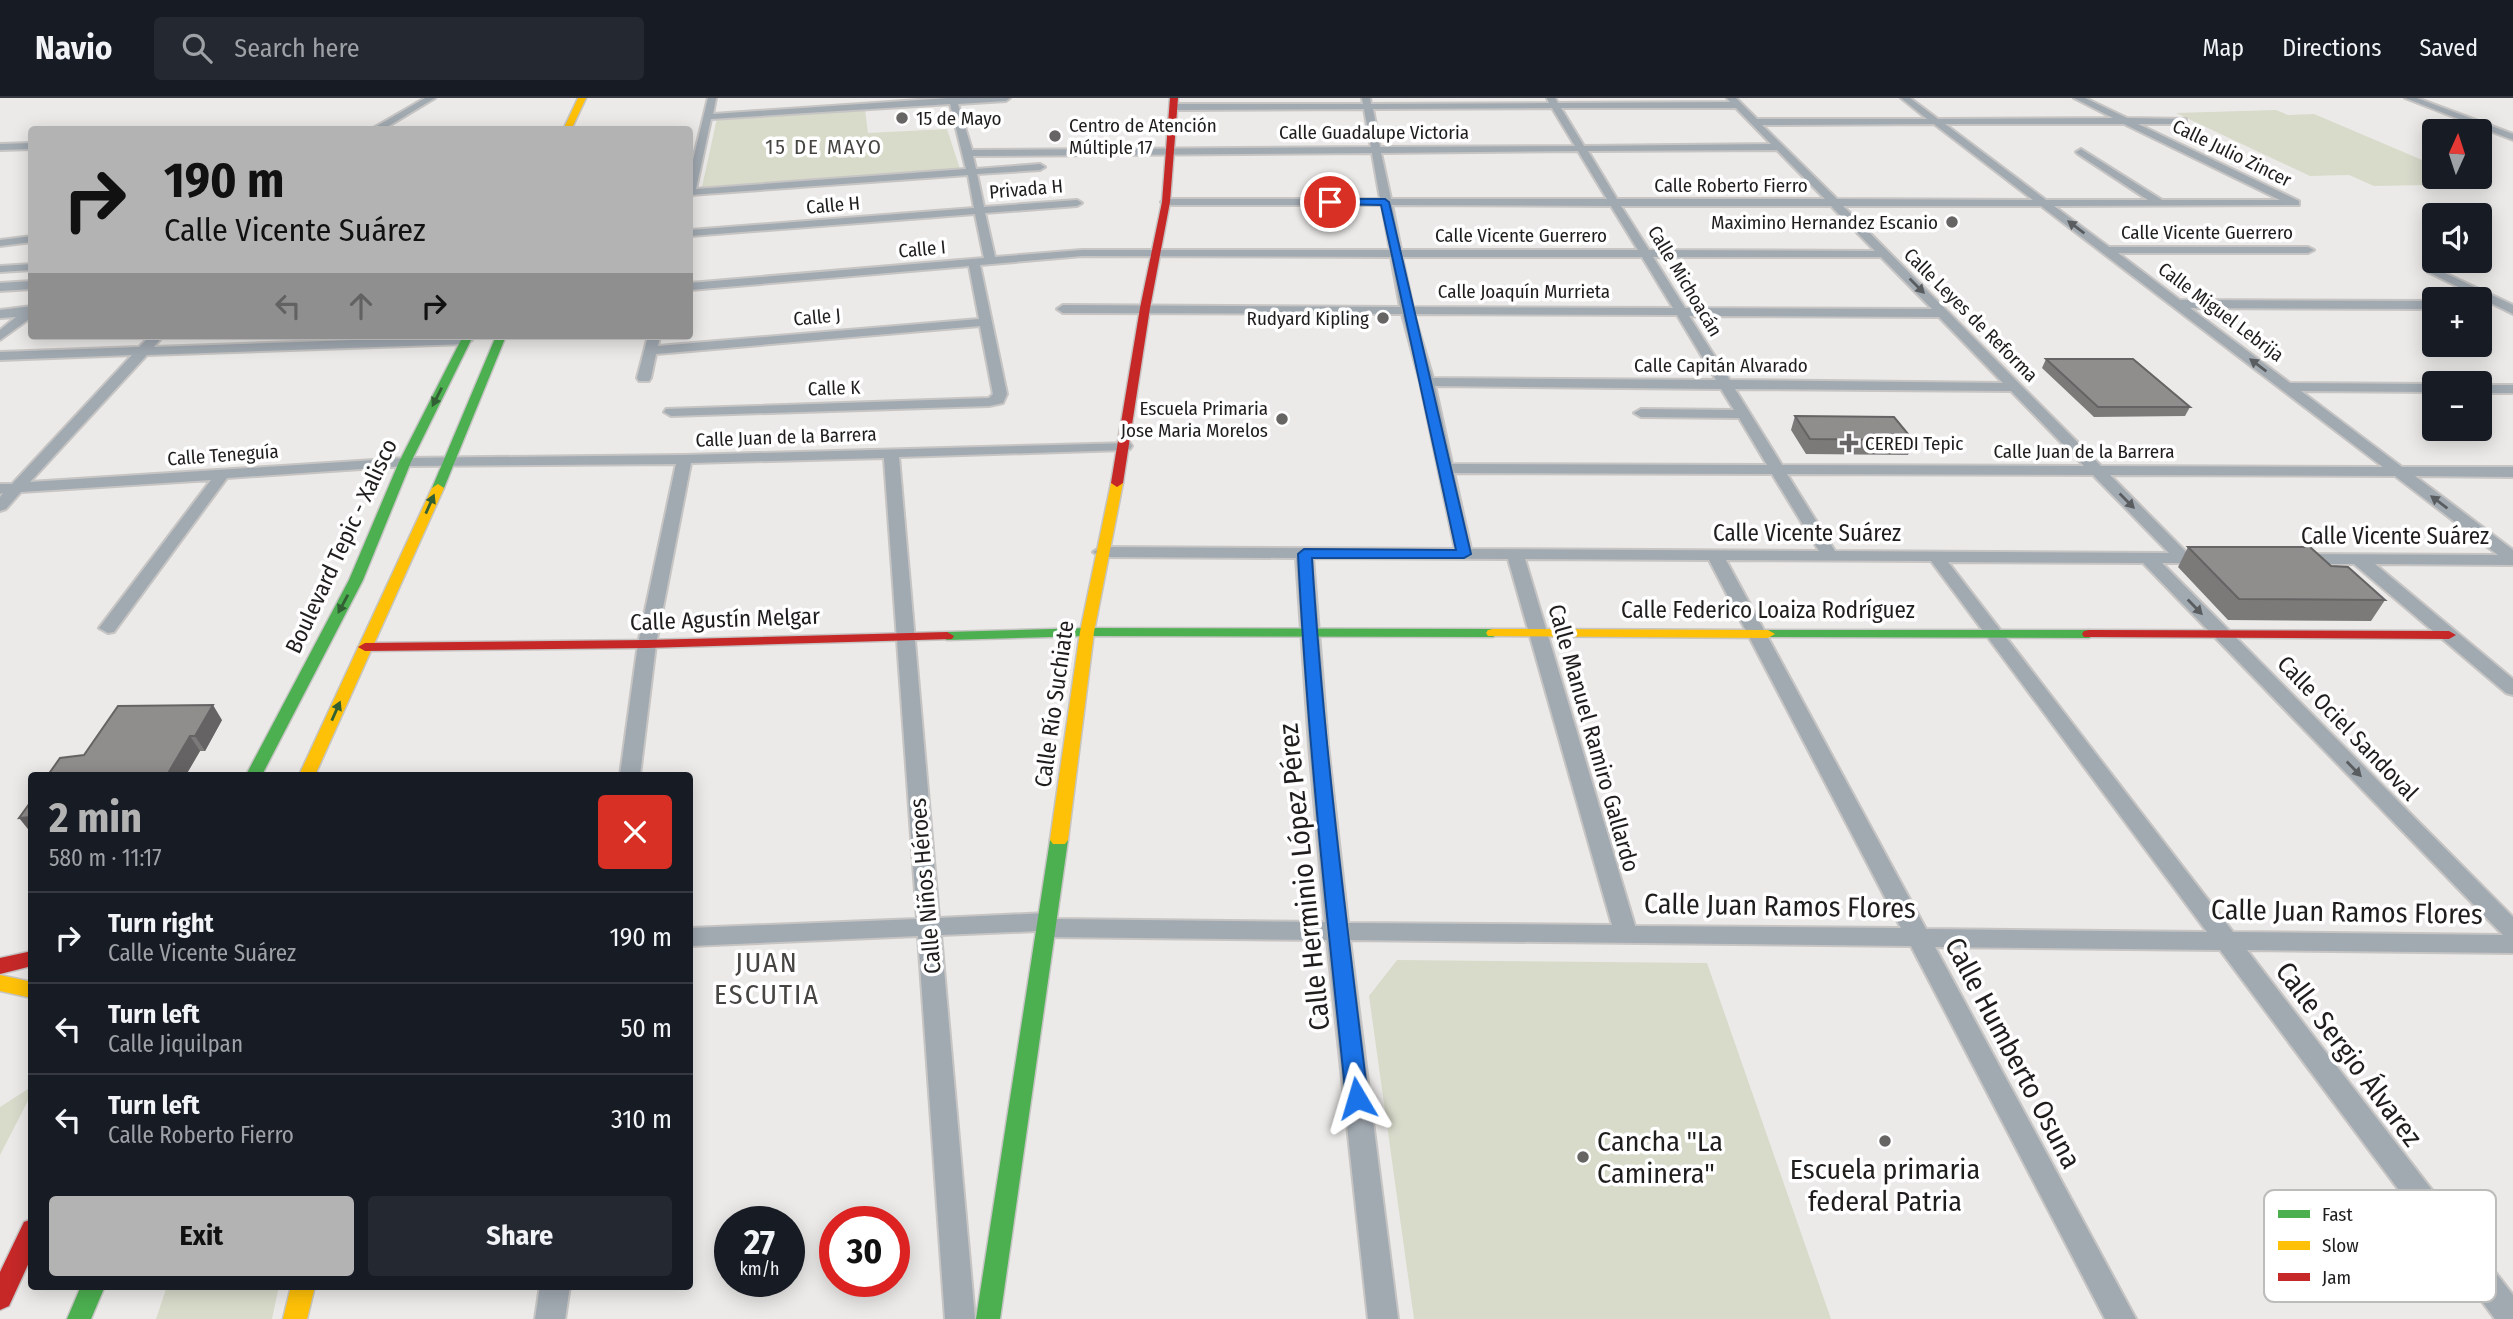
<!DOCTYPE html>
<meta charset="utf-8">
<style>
body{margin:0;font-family:"Fira Sans Condensed",sans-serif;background:#242831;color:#f1f3f6;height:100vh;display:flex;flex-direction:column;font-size:26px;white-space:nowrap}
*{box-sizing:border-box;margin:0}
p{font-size:23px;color:#9ea1a6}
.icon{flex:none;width:38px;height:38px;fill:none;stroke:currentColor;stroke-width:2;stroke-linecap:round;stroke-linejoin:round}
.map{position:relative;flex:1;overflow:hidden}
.details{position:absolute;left:28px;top:674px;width:665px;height:518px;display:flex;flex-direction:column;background:#171b24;border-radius:7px;box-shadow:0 4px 18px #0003}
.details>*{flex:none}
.guide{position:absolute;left:28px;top:28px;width:665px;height:214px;border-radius:7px;box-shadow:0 4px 18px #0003;background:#b3b3b4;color:#111;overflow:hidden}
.needle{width:46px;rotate:3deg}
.fabs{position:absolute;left:2422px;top:21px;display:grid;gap:14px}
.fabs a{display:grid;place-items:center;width:70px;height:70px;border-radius:7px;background:#171b24;box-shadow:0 4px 18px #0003;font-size:35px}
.speed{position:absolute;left:714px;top:1108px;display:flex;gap:14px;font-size:35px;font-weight:700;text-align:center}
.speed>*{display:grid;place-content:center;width:91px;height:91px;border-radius:50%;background:#171b24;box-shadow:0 4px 18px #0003;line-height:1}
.speed small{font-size:18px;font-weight:400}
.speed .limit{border:10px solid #d22;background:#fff;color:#111}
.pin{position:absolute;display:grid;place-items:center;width:60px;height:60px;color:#fff;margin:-30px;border:4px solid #fff;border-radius:50%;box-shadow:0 2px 7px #0007}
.me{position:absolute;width:77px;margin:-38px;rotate:353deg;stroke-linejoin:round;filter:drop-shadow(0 0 5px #0008)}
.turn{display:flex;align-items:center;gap:24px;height:147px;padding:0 21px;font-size:32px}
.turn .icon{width:91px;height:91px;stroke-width:2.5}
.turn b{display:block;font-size:49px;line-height:60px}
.lanes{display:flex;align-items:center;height:66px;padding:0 21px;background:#0003;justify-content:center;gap:35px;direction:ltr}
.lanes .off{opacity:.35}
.round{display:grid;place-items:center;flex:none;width:74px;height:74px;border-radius:7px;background:#242831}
.head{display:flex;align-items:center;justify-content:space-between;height:119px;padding:0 21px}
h1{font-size:42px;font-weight:700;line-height:52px;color:#b3b3b4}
.primary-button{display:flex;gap:14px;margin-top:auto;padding:14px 21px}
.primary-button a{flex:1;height:80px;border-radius:7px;background:#b3b3b4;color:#111;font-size:28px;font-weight:700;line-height:80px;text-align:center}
.primary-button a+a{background:#242831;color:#f1f3f6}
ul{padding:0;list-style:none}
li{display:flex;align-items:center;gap:21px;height:91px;padding:0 21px;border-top:2px solid #363941}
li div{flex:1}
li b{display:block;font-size:26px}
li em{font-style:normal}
header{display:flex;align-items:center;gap:42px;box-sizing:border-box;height:98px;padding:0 35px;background:#171b24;border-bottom:2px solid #363941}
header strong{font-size:33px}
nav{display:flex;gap:38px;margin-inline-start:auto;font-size:24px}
.search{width:490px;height:63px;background:#242831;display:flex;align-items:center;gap:18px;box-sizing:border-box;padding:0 24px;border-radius:7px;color:#9ea1a6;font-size:26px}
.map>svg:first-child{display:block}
.green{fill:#d8dbca}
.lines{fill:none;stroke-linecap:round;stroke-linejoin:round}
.street-casing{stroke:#c6c5c4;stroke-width:4}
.fast-casing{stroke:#c6c5c4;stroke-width:3}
.slow-casing{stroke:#c6c5c4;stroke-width:3}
.jam-casing{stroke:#c6c5c4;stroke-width:3}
.street{fill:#a1a9b1;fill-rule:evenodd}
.fast{fill:#4caf50;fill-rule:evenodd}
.slow{fill:#ffc107;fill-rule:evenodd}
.jam{fill:#c62828;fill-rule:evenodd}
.wall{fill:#7c7a79}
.shaded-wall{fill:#656363}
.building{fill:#908e8d;stroke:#656363;stroke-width:2}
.oneway{fill:#5a5d60}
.oneway2{fill:#335f34}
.route{fill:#1a73e8;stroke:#114b97;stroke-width:2}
.poi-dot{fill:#676564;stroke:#fff;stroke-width:2.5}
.labels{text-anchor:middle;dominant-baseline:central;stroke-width:7;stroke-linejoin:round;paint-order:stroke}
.far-poi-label{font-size:19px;fill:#1f1e1d;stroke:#fff;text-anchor:start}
.far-street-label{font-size:19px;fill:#1f1e1d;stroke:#fff}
.far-neighbourhood-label{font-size:21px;letter-spacing:2px;fill:#474542;stroke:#fff}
.street-label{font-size:23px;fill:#1f1e1d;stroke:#fff}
.near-street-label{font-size:28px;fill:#1f1e1d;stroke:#fff}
.near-neighbourhood-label{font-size:28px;letter-spacing:2px;fill:#474542;stroke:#fff}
.near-poi-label{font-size:28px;fill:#1f1e1d;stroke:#fff;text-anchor:start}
.key{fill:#fff;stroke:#bcbcbb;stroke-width:2}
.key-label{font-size:19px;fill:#1f1e1d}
</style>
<header>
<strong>Navio</strong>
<div class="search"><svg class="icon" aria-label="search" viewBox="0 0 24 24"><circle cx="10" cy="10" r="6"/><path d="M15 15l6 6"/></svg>Search here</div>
<nav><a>Map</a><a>Directions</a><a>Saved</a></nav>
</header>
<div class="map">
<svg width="2513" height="1221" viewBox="0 0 2513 1221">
<rect width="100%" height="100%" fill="#eceae8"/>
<path class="green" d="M 865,11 L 868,35 L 947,31 L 960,71 L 702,89 L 717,20 Z
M 2276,12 L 2288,17 L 2314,16 L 2434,67 L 2434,79 L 2463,79 L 2481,86 L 2374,88 L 2349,77 L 2310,78 L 2176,15 Z
M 1397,862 L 1707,865 L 1831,1221 L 1414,1221 L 1369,898 Z
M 31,989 L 31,997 L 0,1057 L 0,1009 Z
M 167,1188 L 279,1188 L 272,1221 L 156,1221 Z"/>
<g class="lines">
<defs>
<path id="street" d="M 425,0 L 435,0 L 382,32 L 370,32 Z
M 708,0 L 716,0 L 713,16 L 948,0 L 1010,0 L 1006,3 L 958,6 L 972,52 L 1371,49 L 1364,11 L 1174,12 L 1170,9 L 1174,6 L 1363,6 L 1362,0 L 1370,0 L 1371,6 L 1549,5 L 1547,0 L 1555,0 L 1558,5 L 1730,4 L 1727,0 L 1736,0 L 1757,21 L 1927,21 L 1901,0 L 1910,0 L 1938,21 L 2113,20 L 2074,0 L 2085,0 L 2127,20 L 2186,21 L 2186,25 L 2183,26 L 2138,26 L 2299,103 L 2299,107 L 2054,108 L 2109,149 L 2308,149 L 2314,152 L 2308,155 L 2118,155 L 2180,202 L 2434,203 L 2434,211 L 2190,210 L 2290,285 L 2434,286 L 2434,294 L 2301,293 L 2402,369 L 2513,369 L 2513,379 L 2415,378 L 2513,452 L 2513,467 L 2375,466 L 2513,581 L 2513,597 L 2506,595 L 2354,466 L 2296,466 L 2288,461 L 2296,456 L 2498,457 L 2395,378 L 2110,377 L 2187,455 L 2212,456 L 2214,460 L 2212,464 L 2206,465 L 2162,465 L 2513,819 L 2513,855 L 2247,852 L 2513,1197 L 2513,1221 L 2495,1221 L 2220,852 L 1935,849 L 2136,1221 L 2105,1221 L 1911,848 L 1350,842 L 1398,1221 L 1368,1221 L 1327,842 L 1047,839 L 1037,833 L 941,837 L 975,1221 L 945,1221 L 918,838 L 690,848 L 690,830 L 917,821 L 884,360 L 691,365 L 656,546 L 640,677 L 620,677 L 638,546 L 676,366 L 405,368 L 227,380 L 114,534 L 108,535 L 99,530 L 211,382 L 21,394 L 6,411 L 0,413 L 0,399 L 3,395 L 0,396 L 0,386 L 12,386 L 132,257 L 0,262 L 0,254 L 139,249 L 150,238 L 163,238 L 154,249 L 466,238 L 472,242 L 466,246 L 147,257 L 30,384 L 405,360 L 684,357 L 1130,345 L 1132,348 L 1130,351 L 1125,352 L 899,359 L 939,820 L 1047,815 L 1057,821 L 1325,824 L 1309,647 L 1296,460 L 1101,459 L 1093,454 L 1101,449 L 1455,451 L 1420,284 L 1402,216 L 1063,215 L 1057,211 L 1063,207 L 1400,209 L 1391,159 L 1082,158 L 980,167 L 1007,296 L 1003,305 L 989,308 L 671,318 L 664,314 L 666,311 L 989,300 L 993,296 L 980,228 L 656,256 L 651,280 L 649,283 L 639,283 L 637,280 L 648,238 L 660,238 L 658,248 L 979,221 L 969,168 L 690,192 L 690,185 L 984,160 L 975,116 L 690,138 L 690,132 L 974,110 L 968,77 L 690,97 L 690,74 ZM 950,6 L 966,71 L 696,91 L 711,21 ZM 1552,10 L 1575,48 L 1380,49 L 1373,11 ZM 1561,10 L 1736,10 L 1771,46 L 1584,48 ZM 1934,26 L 2033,102 L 1837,101 L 1762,27 ZM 1945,26 L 2124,26 L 2280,102 L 2162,102 L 2081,51 L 2076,54 L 2078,56 L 2148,102 L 2046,102 ZM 1777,52 L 1825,101 L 1617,101 L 1588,53 ZM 1578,53 L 1607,101 L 1391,101 L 1381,55 ZM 1372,55 L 1380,101 L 1166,101 L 1161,104 L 1166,107 L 1382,107 L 1390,152 L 1082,152 L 995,159 L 985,115 L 1077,108 L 1082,105 L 1077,102 L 984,109 L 977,76 L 1040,72 L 1045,69 L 1040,66 L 976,71 L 973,58 ZM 1392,107 L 1611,108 L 1638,152 L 1401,152 ZM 1621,108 L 1831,108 L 1875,153 L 1649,152 ZM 1843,108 L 2041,108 L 2383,369 L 2101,368 ZM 1402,159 L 1642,159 L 1673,210 L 1413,209 ZM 1653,159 L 1881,159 L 1932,211 L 1685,210 ZM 1414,216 L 1677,217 L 1716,282 L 1433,280 ZM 1689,218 L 1939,219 L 2003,285 L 1730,282 ZM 1435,288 L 1721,291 L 1734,312 L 1641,311 L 1634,315 L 1641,319 L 1739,320 L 1767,367 L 1452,366 ZM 1735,291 L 2011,293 L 2084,368 L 1782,367 ZM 1454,375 L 1772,376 L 1819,453 L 1471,451 ZM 1787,376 L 2093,377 L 2169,455 L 1835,453 ZM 1313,460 L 1508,461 L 1612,827 L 1348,825 L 1328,647 ZM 1525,461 L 1709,462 L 1901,830 L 1635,828 ZM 1726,462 L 1931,463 L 2207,834 L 1926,831 ZM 1948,464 L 2143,465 L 2503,837 L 2233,834 Z
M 2405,0 L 2417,0 L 2513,36 L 2513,42 Z
M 32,45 L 32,51 L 0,52 L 0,46 Z
M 32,138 L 32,144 L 0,148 L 0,142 Z
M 32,166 L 32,172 L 0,174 L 0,168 Z
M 2432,169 L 2513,207 L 2513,216 L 2428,174 L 2428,170 Z
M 32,183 L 32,191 L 0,193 L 0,185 Z
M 32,208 L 32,219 L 0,242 L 0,232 L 16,219 L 0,220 L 0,212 Z
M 2480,287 L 2513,287 L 2513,295 L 2480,295 Z
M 540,1188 L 570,1188 L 565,1221 L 535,1221 Z"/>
<path id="fast" d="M 463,238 L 473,238 L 411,364 L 363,482 L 262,677 L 246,677 L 349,482 L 399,364 Z
M 496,238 L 506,238 L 444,390 L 442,393 L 434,393 L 432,390 Z
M 1087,530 L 1493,531 L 1500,535 L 1493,539 L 1087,538 L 947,542 L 940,538 L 947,534 Z
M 1768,532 L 2089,532 L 2096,536 L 2089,540 L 1763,539 L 1761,536 Z
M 308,669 L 314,671 L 317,677 L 301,677 L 302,671 Z
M 1059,736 L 1065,738 L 1068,742 L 1000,1221 L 976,1221 L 1050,742 L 1053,738 Z
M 81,1188 L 105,1188 L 91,1221 L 67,1221 Z"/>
<path id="slow" d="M 578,0 L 586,0 L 571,32 L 563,32 Z
M 1117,381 L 1123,385 L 1094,534 L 1068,742 L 1065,746 L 1053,746 L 1050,742 L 1080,534 L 1111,385 Z
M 438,386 L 444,390 L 316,675 L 315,677 L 301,677 L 300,675 L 432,390 Z
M 1493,531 L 1768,532 L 1775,536 L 1768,540 L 1488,538 L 1486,535 L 1488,532 Z
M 0,877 L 32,884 L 32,900 L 0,893 Z
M 291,1188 L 315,1188 L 307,1221 L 283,1221 Z"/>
<path id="jam" d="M 1170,0 L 1178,0 L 1170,104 L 1150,210 L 1123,385 L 1117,389 L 1111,385 L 1140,210 L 1162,104 Z
M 2089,532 L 2449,533 L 2456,537 L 2449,541 L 2084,539 L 2082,536 L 2084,533 Z
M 947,534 L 954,538 L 952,541 L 647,550 L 365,553 L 358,549 L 365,545 L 647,542 Z
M 32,853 L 32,868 L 0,876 L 0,860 Z
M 32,1121 L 32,1158 L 9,1208 L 0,1212 L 0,1174 L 24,1124 Z"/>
</defs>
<use href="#street" class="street-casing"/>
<use href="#fast" class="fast-casing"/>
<use href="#slow" class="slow-casing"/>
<use href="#jam" class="jam-casing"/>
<use href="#street" class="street"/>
<use href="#fast" class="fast"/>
<use href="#slow" class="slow"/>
<use href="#jam" class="jam"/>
</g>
<path class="wall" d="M 2046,261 L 2190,309 L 2185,318 L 2094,319 L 2042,270 Z
M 1795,318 L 1913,342 L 1908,357 L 1806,356 L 1791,332 Z
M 2188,449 L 2331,468 L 2385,502 L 2371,523 L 2228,522 L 2178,469 Z
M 222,622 L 205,653 L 200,653 L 186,677 L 48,677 L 84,657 Z"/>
<path class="shaded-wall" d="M 213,607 L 222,622 L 205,653 L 195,638 Z
M 190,638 L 200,653 L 186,677 L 167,677 Z
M 32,719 L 32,736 L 19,720 Z"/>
<path class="building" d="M 2046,261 L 2133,261 L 2190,309 L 2098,309 Z
M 1795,318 L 1894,319 L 1913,342 L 1810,341 Z
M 2188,449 L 2310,449 L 2331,468 L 2348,469 L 2385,502 L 2239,501 Z
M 213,607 L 195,638 L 190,638 L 167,677 L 48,677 L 60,660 L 84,657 L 118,608 Z
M 32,702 L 32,719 L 19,720 Z"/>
<defs><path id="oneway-solid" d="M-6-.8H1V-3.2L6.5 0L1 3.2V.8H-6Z" transform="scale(1.75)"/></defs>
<g class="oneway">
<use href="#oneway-solid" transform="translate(2076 129) rotate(-143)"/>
<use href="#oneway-solid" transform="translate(1917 188) rotate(45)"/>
<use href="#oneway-solid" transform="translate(2258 267) rotate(-143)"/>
<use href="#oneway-solid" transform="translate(2127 403) rotate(45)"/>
<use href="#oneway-solid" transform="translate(2439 404) rotate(-143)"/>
<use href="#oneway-solid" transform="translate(2195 509) rotate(46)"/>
<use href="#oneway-solid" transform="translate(2354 671) rotate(46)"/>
</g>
<g class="oneway2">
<use href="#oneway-solid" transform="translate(437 299) rotate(117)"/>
<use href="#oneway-solid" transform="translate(430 406) rotate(-66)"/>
<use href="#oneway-solid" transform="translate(343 506) rotate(118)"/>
<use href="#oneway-solid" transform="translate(336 613) rotate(-66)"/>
</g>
<path class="route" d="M 1330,101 L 1385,101 L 1389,104 L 1471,456 L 1464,460 L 1312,460 C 1323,640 1346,820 1368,1000 L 1365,1006 L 1357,1009 L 1350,1006 L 1346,1000 C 1327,819 1307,637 1298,456 L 1304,451 L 1456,452 L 1381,107 L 1327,106 Z"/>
<g class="poi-dot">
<circle cx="902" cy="20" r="7"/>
<circle cx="1055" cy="38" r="7"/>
<circle cx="1952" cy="124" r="7"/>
<circle cx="1383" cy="220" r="7"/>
<circle cx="1282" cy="321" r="7"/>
<path d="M1845.5 334.5h7v7h7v7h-7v7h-7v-7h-7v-7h7z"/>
<circle cx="1885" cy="1043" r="7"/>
<circle cx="1583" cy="1059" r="7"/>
</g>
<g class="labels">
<g class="far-poi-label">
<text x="916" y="20">15 de Mayo</text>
<text x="1069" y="27">Centro de Atención<tspan x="1069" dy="22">Múltiple 17</tspan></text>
<text x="1938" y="124" text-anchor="end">Maximino Hernandez Escanio</text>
<text x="1369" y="220" text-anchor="end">Rudyard Kipling</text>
<text x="1268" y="310" text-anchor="end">Escuela Primaria<tspan x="1268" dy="22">Jose Maria Morelos</tspan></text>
<text x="1865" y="345">CEREDI Tepic</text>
</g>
<g class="far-street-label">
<text x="1374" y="34">Calle Guadalupe Victoria</text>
<text transform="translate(2232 55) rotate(26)">Calle Julio Zincer</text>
<text x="1731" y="87">Calle Roberto Fierro</text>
<text transform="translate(1026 91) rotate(-5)">Privada H</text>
<text transform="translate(833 107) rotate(-5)">Calle H</text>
<text x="2207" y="134">Calle Vicente Guerrero</text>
<text x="1521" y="137">Calle Vicente Guerrero</text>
<text transform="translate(922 151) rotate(-5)">Calle I</text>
<text transform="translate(1685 183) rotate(59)">Calle Michoacán</text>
<text x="1524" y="193">Calle Joaquín Murrieta</text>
<text transform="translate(2221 214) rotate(37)">Calle Miguel Lebrija</text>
<text transform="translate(1971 217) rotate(45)">Calle Leyes de Reforma</text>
<text transform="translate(817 219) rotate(-5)">Calle J</text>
<text x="1721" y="267">Calle Capitán Alvarado</text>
<text transform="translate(834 290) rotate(-2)">Calle K</text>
<text transform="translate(786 339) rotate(-2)">Calle Juan de la Barrera</text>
<text x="2084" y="353">Calle Juan de la Barrera</text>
<text transform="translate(223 357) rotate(-4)">Calle Teneguía</text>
</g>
<g class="far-neighbourhood-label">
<text x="824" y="49">15 DE MAYO</text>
</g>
<g class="street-label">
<text x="1807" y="435">Calle Vicente Suárez</text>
<text x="2395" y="438">Calle Vicente Suárez</text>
<text transform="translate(341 448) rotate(-65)">Boulevard Tepic - Xalisco</text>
<text x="1768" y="512">Calle Federico Loaiza Rodríguez</text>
<text transform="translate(725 521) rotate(-2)">Calle Agustín Melgar</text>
<text transform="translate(1054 606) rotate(-82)">Calle Río Suchiate</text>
<text transform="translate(2348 630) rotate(46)">Calle Ociel Sandoval</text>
<text transform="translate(1594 640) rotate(74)">Calle Manuel Ramiro Gallardo</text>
<text transform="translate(925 788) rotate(-95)">Calle Niños Héroes</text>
</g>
<g class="near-street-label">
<text transform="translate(1304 779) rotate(-96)">Calle Herminio López Pérez</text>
<text transform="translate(1780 808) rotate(1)">Calle Juan Ramos Flores</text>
<text transform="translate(2347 814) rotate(1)">Calle Juan Ramos Flores</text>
<text transform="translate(2013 955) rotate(62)">Calle Humberto Osuna</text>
<text transform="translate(2349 956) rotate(53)">Calle Sergio Álvarez</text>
</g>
<g class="near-neighbourhood-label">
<text x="767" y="864">JUAN<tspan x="767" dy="32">ESCUTIA</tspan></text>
</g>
<g class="near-poi-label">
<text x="1597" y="1043">Cancha "La<tspan x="1597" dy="32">Caminera"</tspan></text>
<text x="1885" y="1071" text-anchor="middle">Escuela primaria<tspan x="1885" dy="32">federal Patria</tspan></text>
</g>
</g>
<rect x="2264" y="1092" width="232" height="112" rx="10" class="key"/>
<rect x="2278" y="1112" width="32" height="8" fill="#4caf50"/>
<rect x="2278" y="1143" width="32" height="9" fill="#ffc107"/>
<rect x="2278" y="1175" width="32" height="8" fill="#c62828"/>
<g class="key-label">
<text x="2322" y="1123">Fast</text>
<text x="2322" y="1154">Slow</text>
<text x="2322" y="1186">Jam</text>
</g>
</svg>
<div class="fabs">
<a><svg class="needle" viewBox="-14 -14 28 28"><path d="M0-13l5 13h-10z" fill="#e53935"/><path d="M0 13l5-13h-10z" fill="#9ea1a6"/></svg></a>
<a><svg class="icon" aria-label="sound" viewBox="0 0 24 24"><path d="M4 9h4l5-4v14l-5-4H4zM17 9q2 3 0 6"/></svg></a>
<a>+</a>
<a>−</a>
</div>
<div class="speed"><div>27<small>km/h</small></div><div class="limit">30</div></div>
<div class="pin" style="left:1330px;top:104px;background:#d93025"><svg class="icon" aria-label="arrive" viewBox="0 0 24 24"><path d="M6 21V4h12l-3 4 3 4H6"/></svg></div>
<svg class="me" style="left:1357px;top:1000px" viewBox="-20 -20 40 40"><path d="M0-17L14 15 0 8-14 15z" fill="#1a73e8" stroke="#fff" stroke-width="4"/></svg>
<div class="guide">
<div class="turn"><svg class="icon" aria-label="right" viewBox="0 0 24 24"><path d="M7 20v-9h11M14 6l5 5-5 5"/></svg><div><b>190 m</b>Calle Vicente Suárez</div></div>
<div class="lanes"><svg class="icon off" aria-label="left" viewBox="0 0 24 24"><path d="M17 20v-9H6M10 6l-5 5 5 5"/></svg><svg class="icon off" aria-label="ahead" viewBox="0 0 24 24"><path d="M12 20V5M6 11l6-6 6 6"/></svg><svg class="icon" aria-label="right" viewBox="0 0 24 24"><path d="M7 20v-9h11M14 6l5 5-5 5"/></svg></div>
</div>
<section class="details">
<div class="head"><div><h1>2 min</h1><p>580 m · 11:17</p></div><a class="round" style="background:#d93025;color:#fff"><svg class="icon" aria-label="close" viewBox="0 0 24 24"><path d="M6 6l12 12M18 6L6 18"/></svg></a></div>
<ul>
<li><svg class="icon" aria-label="right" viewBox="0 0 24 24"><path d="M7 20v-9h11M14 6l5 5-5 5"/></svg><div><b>Turn right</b><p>Calle Vicente Suárez</p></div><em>190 m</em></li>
<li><svg class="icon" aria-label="left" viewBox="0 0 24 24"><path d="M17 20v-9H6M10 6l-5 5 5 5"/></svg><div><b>Turn left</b><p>Calle Jiquilpan</p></div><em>50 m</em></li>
<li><svg class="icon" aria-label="left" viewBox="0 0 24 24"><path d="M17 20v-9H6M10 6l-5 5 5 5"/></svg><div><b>Turn left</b><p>Calle Roberto Fierro</p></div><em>310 m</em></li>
</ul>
<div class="primary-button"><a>Exit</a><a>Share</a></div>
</section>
</div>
